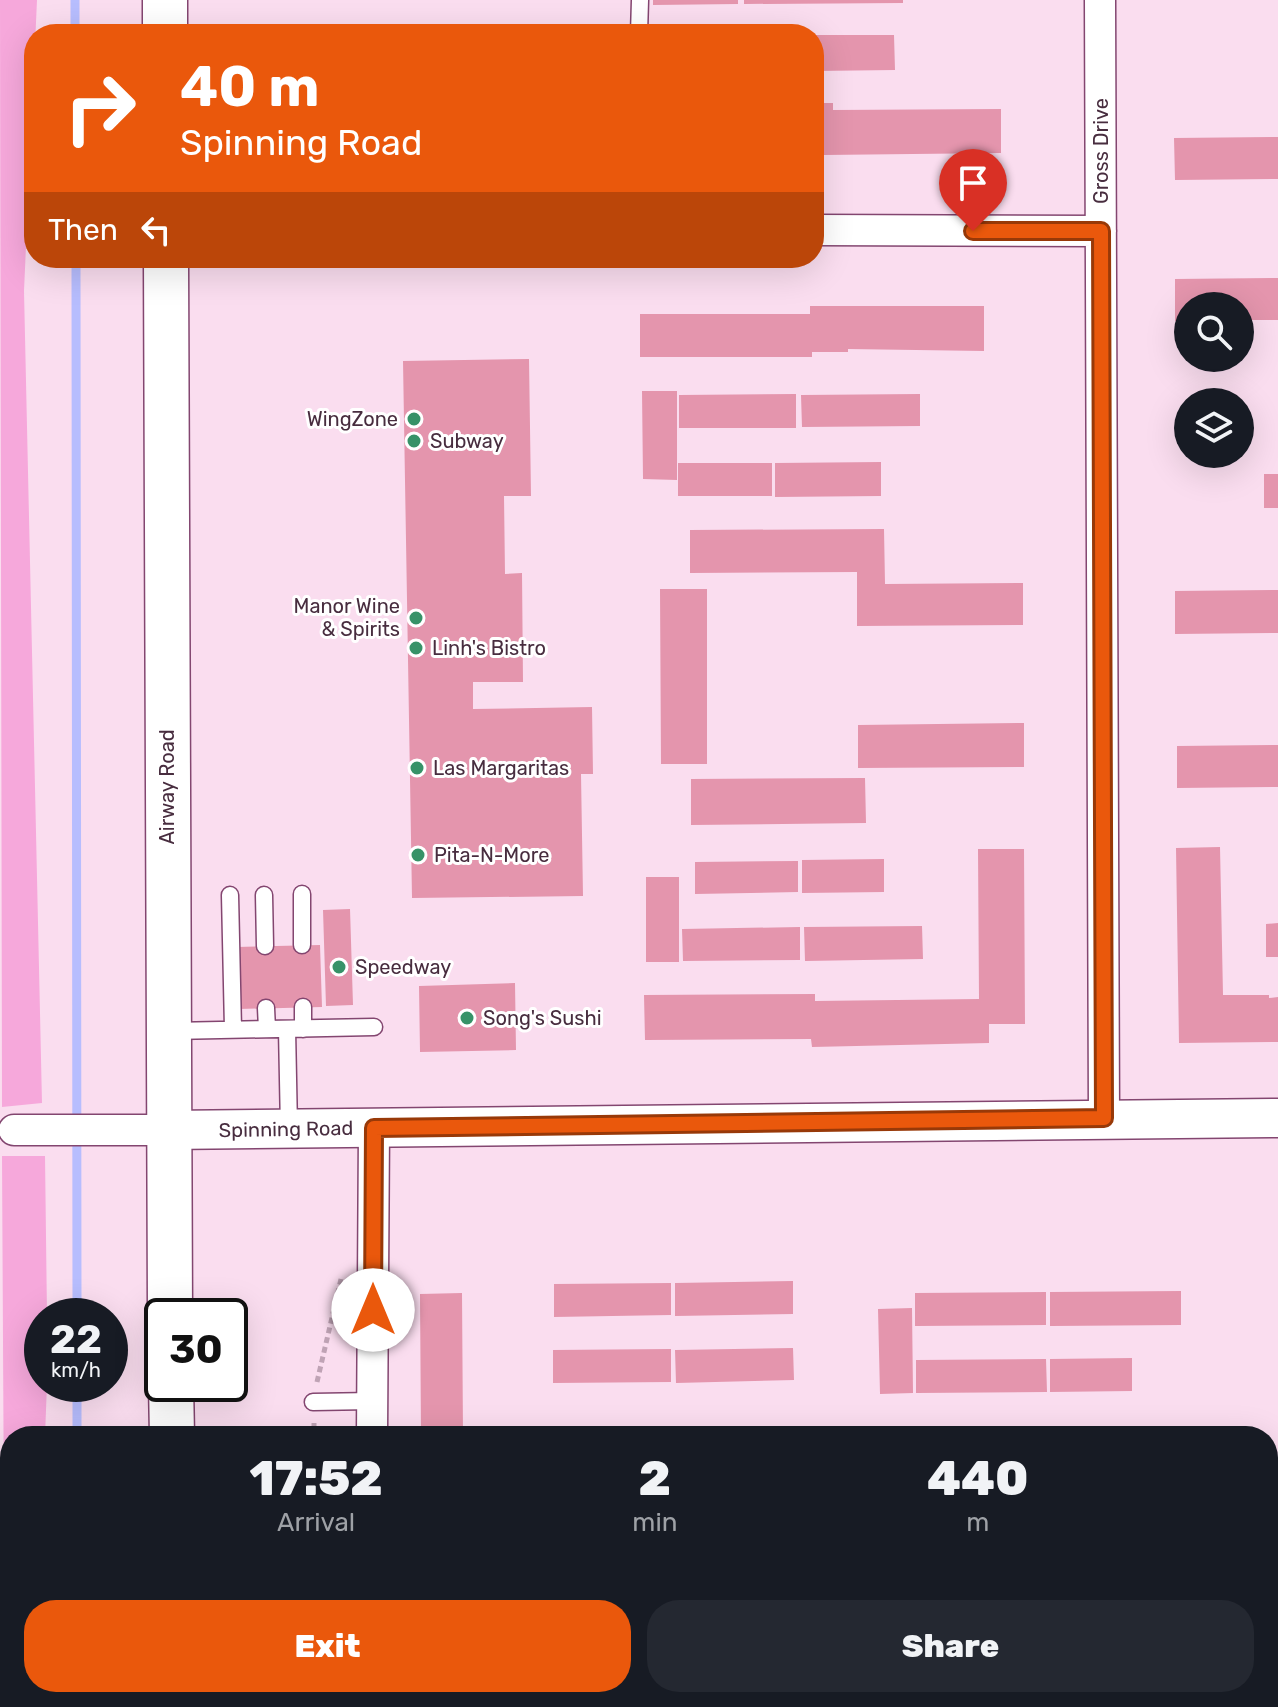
<!DOCTYPE html>
<style>
body{margin:0;font-family:Rubik,sans-serif;background:#242831;color:#f1f3f6;height:100vh;display:flex;flex-direction:column;font-size:30px;white-space:nowrap}
*{box-sizing:border-box;margin:0}
p{font-size:26px;color:#9ea1a6}
.icon{flex:none;width:44px;height:44px;fill:none;stroke:currentColor;stroke-width:2;stroke-linecap:round;stroke-linejoin:round}
.map{position:relative;flex:1;overflow:hidden}
.side{position:absolute;left:0px;top:1426px;width:1278px;height:282px;display:flex;flex-direction:column;background:#171b24;border-radius:32px 32px 0 0;box-shadow:0 8px 32px #0002}
.side>*{flex:none}
.banner{position:absolute;left:24px;top:24px;width:800px;height:244px;border-radius:32px;box-shadow:0 8px 32px #0002;background:#ea580c;color:#fff;overflow:hidden}
.fabs{position:absolute;left:1174px;top:292px;display:grid;gap:16px}
.fabs a{display:grid;place-items:center;width:80px;height:80px;border-radius:50%;background:#171b24;box-shadow:0 8px 32px #0002;font-size:40px}
.speed{position:absolute;left:24px;top:1298px;display:flex;gap:16px;font-size:40px;font-weight:700;text-align:center}
.speed>*{display:grid;place-content:center;width:104px;height:104px;border-radius:50%;background:#171b24;box-shadow:0 8px 32px #0002;line-height:1}
.speed small{font-size:20px;font-weight:400}
.speed .limit{border:4px solid #111;border-radius:12px;background:#fff;color:#111}
.pin{position:absolute;display:grid;place-items:center;width:68px;height:68px;color:#fff;margin:-82px -34px;border-radius:50% 50% 50% 0;rotate:-45deg;box-shadow:0 0 8px #0007}
.pin .icon{rotate:45deg}
.me{position:absolute;width:88px;margin:-44px;rotate:0deg;stroke-linejoin:round;filter:drop-shadow(0 0 6px #0008)}
.turn{display:flex;align-items:center;gap:28px;height:168px;padding:0 24px;font-size:36px}
.turn .icon{width:104px;height:104px;stroke-width:2.5}
.turn b{display:block;font-size:56px;line-height:68px}
.then{display:flex;align-items:center;height:76px;padding:0 24px;background:#0003;gap:16px;font-size:30px}
.eta{display:flex;justify-content:space-evenly;align-items:center;height:136px;text-align:center}
.eta b{font-size:48px;font-weight:800;line-height:56px}
.primary-button{display:flex;gap:16px;margin-top:auto;padding:16px 24px}
.primary-button a{flex:1;height:92px;border-radius:32px;background:#ea580c;color:#fff;font-size:32px;font-weight:800;line-height:92px;text-align:center}
.primary-button a+a{background:#242831;color:#f1f3f6}
.map>svg:first-child{display:block}
.green{fill:#f6a8db}
.lines{fill:none;stroke-linecap:round;stroke-linejoin:round}
.stream{stroke:#b7bdfe;stroke-width:9}
.building{fill:#e495ad}
.service-casing{stroke:#834670;stroke-width:19}
.minor-casing{stroke:#834670;stroke-width:33}
.tertiary-casing{stroke:#834670;stroke-width:41}
.primary-casing{stroke:#834670;stroke-width:47}
.path{stroke:#bfa3b5;stroke-width:5;stroke-dasharray:6 4;stroke-linecap:butt}
.service{stroke:#fff;stroke-width:16}
.minor{stroke:#fff;stroke-width:30}
.tertiary{stroke:#fff;stroke-width:38}
.primary{stroke:#fff;stroke-width:44}
.route-casing{stroke:#983908;stroke-width:20}
.route{stroke:#ea580c;stroke-width:14}
.poi-dot{fill:#379268;stroke:#fff;stroke-width:3}
.labels{text-anchor:middle;dominant-baseline:central;stroke-width:6;stroke-linejoin:round;paint-order:stroke}
.street-label{font-size:20px;fill:#482d3f;stroke:#fff}
.poi-label{font-size:20px;fill:#482d3f;stroke:#fff;text-anchor:start}
</style>
<div class="map">
<svg width="1278" height="1707" viewBox="0 0 1278 1707">
<rect width="100%" height="100%" fill="#faddef"/>
<path class="green" d="M 0,0 L 37,0 L 24,291 L 42,1103 L 2,1107 Z
M 2,1156 L 45,1156 L 47,1316 L 42,1316 L 42,1384 L 47,1384 L 45,1436 L 10,1436 L 10,1698 L 35,1698 L 35,1707 L 5,1707 Z"/>
<g class="lines">
<path class="stream" d="M 75,0 L 75,34
M 76,258 L 77,1316
M 77,1384 L 77,1436
M 78,1698 L 78,1707"/>
</g>
<path class="building" d="M 653,0 L 738,0 L 738,4 L 653,5 Z
M 744,0 L 903,0 L 903,3 L 744,4 Z
M 814,35 L 894,35 L 895,70 L 814,71 Z
M 814,103 L 833,103 L 833,110 L 1001,109 L 1001,153 L 824,155 L 824,148 L 814,148 Z
M 1278,137 L 1278,179 L 1175,180 L 1174,138 Z
M 1278,278 L 1278,320 L 1240,320 L 1240,306 L 1188,306 L 1188,321 L 1175,321 L 1175,279 Z
M 810,306 L 984,306 L 984,351 L 848,349 L 848,352 L 812,352 L 812,357 L 640,357 L 640,314 L 810,314 Z
M 529,359 L 531,496 L 504,496 L 505,574 L 522,573 L 523,682 L 473,682 L 473,709 L 592,707 L 593,774 L 581,774 L 583,896 L 412,898 L 403,361 Z
M 642,391 L 677,391 L 677,480 L 643,479 Z
M 796,394 L 796,428 L 679,428 L 679,395 Z
M 920,394 L 920,426 L 802,427 L 801,395 Z
M 881,462 L 881,496 L 775,497 L 775,463 Z
M 678,463 L 772,463 L 772,496 L 678,496 Z
M 1264,474 L 1278,474 L 1278,508 L 1264,508 Z
M 884,529 L 885,584 L 1023,583 L 1023,625 L 857,626 L 857,572 L 690,573 L 690,530 Z
M 660,589 L 707,589 L 707,764 L 661,764 Z
M 1278,590 L 1278,633 L 1175,634 L 1175,591 Z
M 1024,723 L 1024,767 L 858,768 L 858,725 Z
M 1278,745 L 1278,787 L 1177,788 L 1177,746 Z
M 865,778 L 866,823 L 691,825 L 691,779 Z
M 1220,847 L 1223,995 L 1269,995 L 1269,998 L 1278,997 L 1278,1042 L 1179,1043 L 1176,848 Z
M 978,849 L 1024,849 L 1025,1024 L 989,1024 L 989,1043 L 812,1047 L 811,1039 L 645,1040 L 644,995 L 815,994 L 815,1001 L 979,999 Z
M 884,859 L 884,892 L 802,893 L 802,860 Z
M 798,861 L 798,892 L 695,894 L 695,862 Z
M 646,877 L 679,877 L 679,962 L 646,962 Z
M 350,909 L 353,1005 L 326,1006 L 323,910 Z
M 1278,923 L 1278,957 L 1266,957 L 1266,924 Z
M 922,926 L 923,959 L 805,961 L 804,927 Z
M 800,927 L 800,960 L 683,961 L 682,929 Z
M 320,945 L 322,1007 L 239,1009 L 237,947 Z
M 515,983 L 516,1050 L 420,1052 L 419,986 Z
M 793,1281 L 793,1314 L 675,1316 L 675,1283 Z
M 671,1283 L 671,1315 L 554,1317 L 554,1284 Z
M 1181,1291 L 1181,1325 L 1050,1326 L 1050,1292 Z
M 1046,1292 L 1046,1325 L 915,1326 L 915,1293 Z
M 462,1293 L 463,1436 L 421,1436 L 420,1294 Z
M 912,1308 L 913,1393 L 880,1394 L 878,1309 Z
M 793,1348 L 794,1380 L 676,1383 L 675,1350 Z
M 671,1349 L 671,1382 L 553,1383 L 553,1350 Z
M 1132,1358 L 1132,1391 L 1050,1392 L 1050,1359 Z
M 1046,1359 L 1047,1392 L 916,1393 L 916,1360 Z
M 753,1426 L 754,1436 L 589,1436 L 589,1427 Z
M 577,1698 L 773,1698 L 773,1707 L 577,1707 Z"/>
<g class="lines">
<defs>
<path id="service" d="M 639,34 L 640,0
M 302,894 L 302,945
M 230,895 L 233,1029
M 264,895 L 265,946
M 303,1007 L 303,1029
M 266,1008 L 267,1029
M 287,1029 L 289,1129
M 172,1031 L 374,1027
M 313,1402 L 372,1401"/>
<path id="minor" d="M 1100,0 L 1104,1118
M 814,230 L 1101,231
M 14,1130 L 168,1130
M 372,1436 L 374,1128
M 374,1698 L 374,1707"/>
<path id="tertiary" d="M 168,1130 L 1278,1118"/>
<path id="primary" d="M 165,0 L 165,34
M 166,258 L 170,1316
M 171,1384 L 172,1436
M 175,1698 L 175,1707"/>
</defs>
<use href="#service" class="service-casing"/>
<use href="#minor" class="minor-casing"/>
<use href="#tertiary" class="tertiary-casing"/>
<use href="#primary" class="primary-casing"/>
<path class="path" d="M 317,1382 L 341,1279
M 314,1423 L 314,1436
M 286,1698 L 286,1707"/>
<use href="#service" class="service"/>
<use href="#minor" class="minor"/>
<use href="#tertiary" class="tertiary"/>
<use href="#primary" class="primary"/>
</g>
<g class="lines">
<defs>
<path id="route" d="M 373,1310 L 374,1128 L 1104,1118 L 1101,231 L 973,231"/>
</defs>
<use href="#route" class="route-casing"/>
<use href="#route" class="route"/>
</g>
<g class="poi-dot">
<circle cx="414" cy="419" r="8"/>
<circle cx="414" cy="441" r="8"/>
<circle cx="416" cy="618" r="8"/>
<circle cx="416" cy="648" r="8"/>
<circle cx="417" cy="768" r="8"/>
<circle cx="418" cy="855" r="8"/>
<circle cx="339" cy="967" r="8"/>
<circle cx="467" cy="1018" r="8"/>
</g>
<g class="labels">
<g class="street-label">
<text transform="translate(1101 151) rotate(-90)">Gross Drive</text>
<text transform="translate(167 787) rotate(-90)">Airway Road</text>
<text transform="translate(286 1129) rotate(-1)">Spinning Road</text>
</g>
<g class="poi-label">
<text x="398" y="419" text-anchor="end">WingZone</text>
<text x="430" y="441">Subway</text>
<text x="400" y="606" text-anchor="end">Manor Wine<tspan x="400" dy="23">&amp; Spirits</tspan></text>
<text x="432" y="648">Linh's Bistro</text>
<text x="433" y="768">Las Margaritas</text>
<text x="434" y="855">Pita-N-More</text>
<text x="355" y="967">Speedway</text>
<text x="483" y="1018">Song's Sushi</text>
</g>
</g>
</svg>
<div class="fabs">
<a><svg class="icon" aria-label="search" viewBox="0 0 24 24"><circle cx="10" cy="10" r="6"/><path d="M15 15l6 6"/></svg></a>
<a><svg class="icon" aria-label="layers" viewBox="0 0 24 24"><path d="M12 4l9 5-9 5-9-5zM3 14l9 5 9-5"/></svg></a>
</div>
<div class="speed"><div>22<small>km/h</small></div><div class="limit">30</div></div>
<div class="pin" style="left:973px;top:231px;background:#d93025"><svg class="icon" aria-label="arrive" viewBox="0 0 24 24"><path d="M6 21V4h12l-3 4 3 4H6"/></svg></div>
<svg class="me" style="left:373px;top:1310px" viewBox="-20 -20 40 40"><circle r="19" fill="#fff"/><path d="M0-13L10 11 0 6-10 11z" fill="#ea580c"/></svg>
<div class="banner">
<div class="turn"><svg class="icon" aria-label="right" viewBox="0 0 24 24"><path d="M7 20v-9h11M14 6l5 5-5 5"/></svg><div><b>40 m</b>Spinning Road</div></div>
<div class="then">Then<svg class="icon" aria-label="left" viewBox="0 0 24 24"><path d="M17 20v-9H6M10 6l-5 5 5 5"/></svg></div>
</div>
<section class="side">
<div class="eta">
<div><b>17:52</b><p>Arrival</p></div>
<div><b>2</b><p>min</p></div>
<div><b>440</b><p>m</p></div>
</div>
<div class="primary-button"><a>Exit</a><a>Share</a></div>
</section>
</div>
